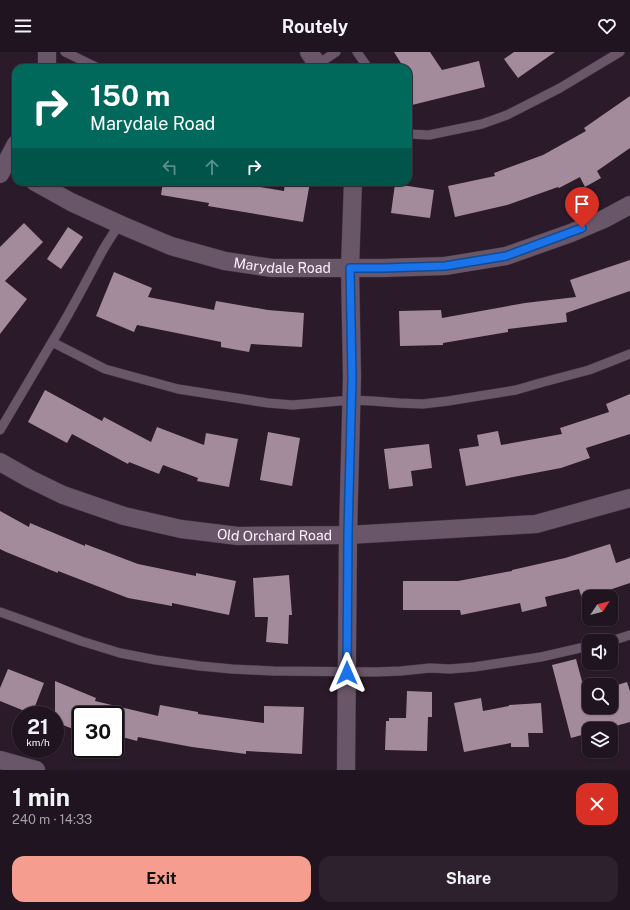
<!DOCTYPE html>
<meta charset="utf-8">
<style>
body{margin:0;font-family:"Public Sans",sans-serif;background:#2d212d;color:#f1f3f6;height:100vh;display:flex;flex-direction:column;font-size:15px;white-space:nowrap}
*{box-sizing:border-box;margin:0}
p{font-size:13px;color:#a29ea5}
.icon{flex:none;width:22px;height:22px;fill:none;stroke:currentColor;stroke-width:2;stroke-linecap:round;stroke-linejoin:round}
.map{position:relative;height:718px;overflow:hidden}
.side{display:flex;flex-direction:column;background:#201420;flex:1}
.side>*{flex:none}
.top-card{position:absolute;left:12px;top:12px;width:400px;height:122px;border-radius:12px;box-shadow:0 1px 3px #0004,0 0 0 1px #3d333e;background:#00695c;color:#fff;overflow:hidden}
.needle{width:26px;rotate:55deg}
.controls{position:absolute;left:582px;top:538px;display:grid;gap:8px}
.controls a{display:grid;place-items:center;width:36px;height:36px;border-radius:8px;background:#201420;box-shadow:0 1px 3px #0004,0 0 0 1px #3d333e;font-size:20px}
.speed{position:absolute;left:12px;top:654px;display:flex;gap:8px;font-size:20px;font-weight:700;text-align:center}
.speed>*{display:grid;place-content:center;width:52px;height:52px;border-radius:50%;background:#201420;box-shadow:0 1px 3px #0004,0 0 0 1px #3d333e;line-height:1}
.speed small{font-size:10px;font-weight:400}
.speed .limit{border:2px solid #111;border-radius:6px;background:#fff;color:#111}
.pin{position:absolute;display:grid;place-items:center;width:34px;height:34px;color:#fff;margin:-41px -17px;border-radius:50% 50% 50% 0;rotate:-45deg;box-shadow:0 0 4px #0007}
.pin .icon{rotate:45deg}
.me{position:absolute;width:44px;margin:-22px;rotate:0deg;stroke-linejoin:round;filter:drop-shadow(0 0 3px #0008)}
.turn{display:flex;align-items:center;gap:14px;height:84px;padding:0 12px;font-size:18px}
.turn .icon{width:52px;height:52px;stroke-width:2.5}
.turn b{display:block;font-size:28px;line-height:34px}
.lanes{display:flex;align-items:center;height:38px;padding:0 12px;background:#0003;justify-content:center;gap:20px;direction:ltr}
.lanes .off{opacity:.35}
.round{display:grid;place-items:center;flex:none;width:42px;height:42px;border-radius:12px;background:#2d212d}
.summary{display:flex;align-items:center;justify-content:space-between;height:68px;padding:0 12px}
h1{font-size:24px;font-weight:700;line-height:30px}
.button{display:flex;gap:8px;margin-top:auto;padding:8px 12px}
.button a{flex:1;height:46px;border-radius:12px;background:#f59d8f;color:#111;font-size:16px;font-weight:700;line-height:46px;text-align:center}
.button a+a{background:#2d212d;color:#f1f3f6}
header{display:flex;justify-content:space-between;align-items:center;height:52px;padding:0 12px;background:#201420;font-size:18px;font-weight:700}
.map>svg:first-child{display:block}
.building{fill:#a38b9c}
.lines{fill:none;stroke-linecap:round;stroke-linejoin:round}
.lane-casing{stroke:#403440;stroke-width:10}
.street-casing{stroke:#403440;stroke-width:19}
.lane{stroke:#695669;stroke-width:9}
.street{stroke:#695669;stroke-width:18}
.route-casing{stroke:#114b97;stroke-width:10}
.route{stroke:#1a73e8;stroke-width:7}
.labels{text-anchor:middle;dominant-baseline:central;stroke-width:4;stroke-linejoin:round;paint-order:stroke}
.street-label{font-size:14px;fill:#faeffa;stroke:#2a1a2a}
</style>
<header><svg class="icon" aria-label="menu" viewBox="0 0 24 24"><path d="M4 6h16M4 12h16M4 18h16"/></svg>Routely<svg class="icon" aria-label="heart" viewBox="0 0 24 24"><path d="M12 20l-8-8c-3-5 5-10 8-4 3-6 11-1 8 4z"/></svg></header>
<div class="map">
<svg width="630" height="718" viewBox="0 0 630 718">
<rect width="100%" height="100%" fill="#2a1a2a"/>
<path class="building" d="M 394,0 L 430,0 L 442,18 L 479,9 L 485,35 L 412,53 L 408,39 L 408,16 L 404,16 Z
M 514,0 L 555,0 L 518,26 L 504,7 Z
M 630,44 L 630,96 L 597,119 L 601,126 L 585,135 L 580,125 L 559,136 L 558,135 L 507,153 L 455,165 L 448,134 L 495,124 L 494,121 L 543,103 L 586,79 L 584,76 Z
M 163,130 L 255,130 L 254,134 L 284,139 L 285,130 L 310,130 L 303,170 L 208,154 L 209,151 L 161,143 Z
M 395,132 L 434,138 L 430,166 L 391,161 Z
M 24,171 L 43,190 L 5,229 L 27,247 L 0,282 L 0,195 Z
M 68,175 L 83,185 L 61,217 L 47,207 Z
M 630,208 L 630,239 L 566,261 L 567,270 L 508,277 L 508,280 L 443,291 L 443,293 L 400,294 L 399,259 L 441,258 L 442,266 L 525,251 L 576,245 L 570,228 Z
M 114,220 L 152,236 L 148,245 L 214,258 L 216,249 L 268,258 L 304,261 L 302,295 L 251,292 L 249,300 L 221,295 L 221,290 L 137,273 L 134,280 L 96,264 Z
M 45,338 L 102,369 L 104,365 L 151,390 L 157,375 L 204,393 L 206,381 L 238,387 L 229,435 L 197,429 L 198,426 L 163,413 L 159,422 L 129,410 L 128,412 L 72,382 L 67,391 L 28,370 Z
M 630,342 L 630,382 L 586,396 L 590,406 L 561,416 L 466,434 L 459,397 L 479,394 L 477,383 L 498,379 L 501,393 L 562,382 L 560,376 L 609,360 L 606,352 Z
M 268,380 L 300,386 L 292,434 L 260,428 Z
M 429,392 L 432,416 L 411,419 L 413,434 L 389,437 L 384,397 Z
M 0,459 L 29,475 L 30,471 L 85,494 L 85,492 L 138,512 L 196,524 L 196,521 L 236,529 L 229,563 L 172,551 L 172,554 L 128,546 L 58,519 L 58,521 L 6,500 L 0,497 Z
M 610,492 L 616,511 L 630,506 L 630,531 L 582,547 L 579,537 L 545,545 L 547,554 L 522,560 L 520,551 L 461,563 L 460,558 L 403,558 L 403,529 L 458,529 L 512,519 L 512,518 L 565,506 Z
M 289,523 L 292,563 L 289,563 L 288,592 L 266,590 L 268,565 L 255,565 L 253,526 Z
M 576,607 L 586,644 L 589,643 L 589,655 L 611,655 L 611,635 L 627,630 L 630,639 L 630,670 L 605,677 L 589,677 L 589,681 L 571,686 L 552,613 Z
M 8,617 L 44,631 L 32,662 L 0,649 L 0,636 Z
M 55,629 L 96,646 L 95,649 L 158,664 L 160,653 L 198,660 L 198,662 L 264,671 L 264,654 L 304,655 L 302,702 L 246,699 L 246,702 L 192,695 L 138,685 L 137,689 L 115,683 L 115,663 L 81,663 L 81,680 L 55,670 Z
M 407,639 L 432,640 L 432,665 L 428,665 L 427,699 L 385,698 L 386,669 L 389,669 L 389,666 L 406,666 Z
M 481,646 L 483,659 L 509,654 L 509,653 L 541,651 L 543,681 L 528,681 L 529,695 L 511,695 L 511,691 L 464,700 L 454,651 Z"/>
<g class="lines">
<defs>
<path id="lane" d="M 65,0 L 98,16
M 357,0 L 368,16
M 318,12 L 336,0
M 408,82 L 429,83 L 482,72 L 507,63 L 560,36 L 620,0
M 52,290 C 71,260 86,229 103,198 C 108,189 114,181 119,172
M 0,378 L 52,290 L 105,317 L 134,325 L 178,337 L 268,351 L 293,353 L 351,348 L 372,349 L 399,351 L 423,352 L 448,349 L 516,338 L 540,331 L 589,318 L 630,302
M 0,560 L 81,589 L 120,601 L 156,608 L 200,614 L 232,617 L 273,619 L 376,620 L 401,619 L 430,616 L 450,617 L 474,615 L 507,610 L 541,605 L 589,594
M 611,589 L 630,583"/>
<g id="street">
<path d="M 309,0 L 320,16"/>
<path d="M 47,16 L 47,0"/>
<path d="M 0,122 L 16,92"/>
<path id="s1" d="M 35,130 L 71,150 L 119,172 L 171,194 L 225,209 L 272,216 L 383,216 L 445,214 L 506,204 L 571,181 L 604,167 L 630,153"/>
<path id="s2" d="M 0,410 L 30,427 L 63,443 L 124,464 L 181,477 L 238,484 L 348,483 L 536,472 L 630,446"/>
<path d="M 0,708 L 36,718"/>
<path d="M 346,718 L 348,483 L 352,325 L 350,216 L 353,130"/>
</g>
</defs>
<use href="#lane" class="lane-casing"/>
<use href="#street" class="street-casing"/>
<use href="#lane" class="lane"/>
<use href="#street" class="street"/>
</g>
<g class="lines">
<defs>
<path id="route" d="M 347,621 L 348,483 L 352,325 L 350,216 L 383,216 L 445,214 L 506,204 L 582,176"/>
</defs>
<use href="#route" class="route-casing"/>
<use href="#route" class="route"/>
</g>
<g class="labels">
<g class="street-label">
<text stroke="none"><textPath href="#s1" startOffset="264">Marydale Road</textPath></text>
<text stroke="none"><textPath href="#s2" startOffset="288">Old Orchard Road</textPath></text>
</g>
</g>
</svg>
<div class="controls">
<a><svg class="needle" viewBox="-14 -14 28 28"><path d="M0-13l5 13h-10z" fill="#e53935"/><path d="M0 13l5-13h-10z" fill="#a29ea5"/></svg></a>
<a><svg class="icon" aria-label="sound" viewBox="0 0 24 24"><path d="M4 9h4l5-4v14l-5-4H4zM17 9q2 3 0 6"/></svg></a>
<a><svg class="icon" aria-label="search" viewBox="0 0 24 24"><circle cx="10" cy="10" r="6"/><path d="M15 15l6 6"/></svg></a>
<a><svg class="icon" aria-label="layers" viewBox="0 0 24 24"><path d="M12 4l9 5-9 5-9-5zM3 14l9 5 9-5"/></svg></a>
</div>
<div class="speed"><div>21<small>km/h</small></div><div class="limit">30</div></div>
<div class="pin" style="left:582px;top:176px;background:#d93025"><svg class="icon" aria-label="arrive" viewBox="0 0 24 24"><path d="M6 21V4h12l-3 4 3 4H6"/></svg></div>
<svg class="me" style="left:347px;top:621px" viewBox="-20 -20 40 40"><path d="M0-17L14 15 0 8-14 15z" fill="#1a73e8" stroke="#fff" stroke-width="4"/></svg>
<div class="top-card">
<div class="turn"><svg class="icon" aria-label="right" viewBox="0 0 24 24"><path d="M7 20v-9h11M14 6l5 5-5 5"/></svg><div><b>150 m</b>Marydale Road</div></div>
<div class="lanes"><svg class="icon off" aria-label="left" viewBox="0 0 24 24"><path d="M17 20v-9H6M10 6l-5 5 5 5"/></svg><svg class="icon off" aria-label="ahead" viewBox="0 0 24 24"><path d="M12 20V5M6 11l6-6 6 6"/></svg><svg class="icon" aria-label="right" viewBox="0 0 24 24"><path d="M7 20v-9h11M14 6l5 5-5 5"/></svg></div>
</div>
</div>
<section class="side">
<div class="summary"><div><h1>1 min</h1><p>240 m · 14:33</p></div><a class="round" style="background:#d93025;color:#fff"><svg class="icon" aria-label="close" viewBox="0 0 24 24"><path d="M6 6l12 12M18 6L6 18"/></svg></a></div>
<div class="button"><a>Exit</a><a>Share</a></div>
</section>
